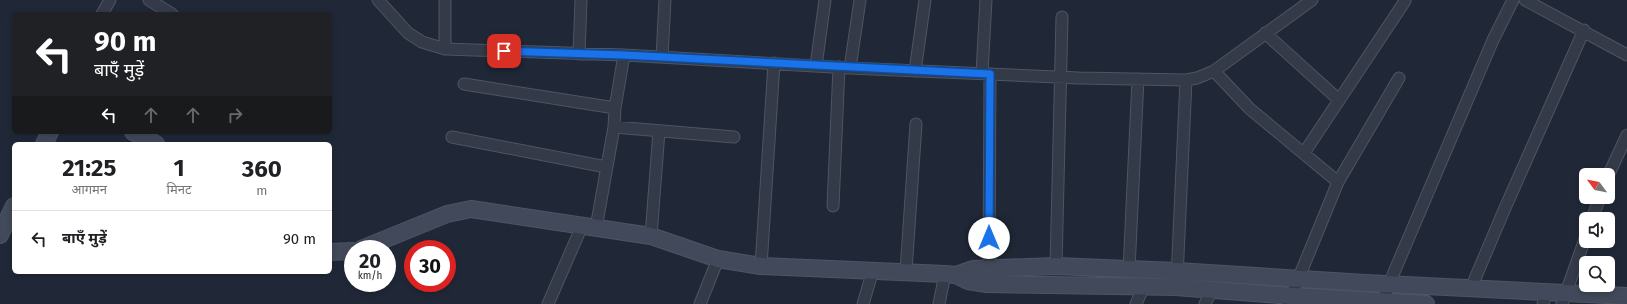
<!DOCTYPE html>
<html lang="hi">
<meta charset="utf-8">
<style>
body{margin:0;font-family:"Fira Sans","Noto Sans Devanagari",sans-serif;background:#f2f2f2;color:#202124;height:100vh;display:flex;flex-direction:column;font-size:15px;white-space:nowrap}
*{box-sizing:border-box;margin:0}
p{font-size:13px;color:#757577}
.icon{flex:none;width:22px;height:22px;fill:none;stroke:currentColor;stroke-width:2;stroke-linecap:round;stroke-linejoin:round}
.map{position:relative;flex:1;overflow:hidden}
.details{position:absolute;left:12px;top:142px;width:320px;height:132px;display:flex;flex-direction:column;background:#fff;border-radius:6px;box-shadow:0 2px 6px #0003}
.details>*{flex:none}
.top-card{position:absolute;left:12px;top:12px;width:320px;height:122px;border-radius:6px;box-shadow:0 2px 6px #0003;background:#202124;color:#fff;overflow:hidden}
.needle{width:26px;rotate:302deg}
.controls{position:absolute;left:1579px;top:168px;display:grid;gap:8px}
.controls a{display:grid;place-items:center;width:36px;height:36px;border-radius:6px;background:#fff;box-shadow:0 2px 6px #0003;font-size:20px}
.speed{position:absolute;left:344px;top:240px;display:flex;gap:8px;font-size:20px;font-weight:700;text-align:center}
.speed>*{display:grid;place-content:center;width:52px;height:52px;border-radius:50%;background:#fff;box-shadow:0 2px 6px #0003;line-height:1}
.speed small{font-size:10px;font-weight:400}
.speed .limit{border:6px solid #d22;background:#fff;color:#111}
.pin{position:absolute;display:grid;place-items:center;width:34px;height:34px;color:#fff;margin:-17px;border-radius:8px;box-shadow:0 2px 6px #0006}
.me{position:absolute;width:44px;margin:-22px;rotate:0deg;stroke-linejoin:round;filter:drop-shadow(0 0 3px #0008)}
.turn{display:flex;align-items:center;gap:14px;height:84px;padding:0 16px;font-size:18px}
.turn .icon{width:52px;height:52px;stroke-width:2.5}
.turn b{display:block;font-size:28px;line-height:34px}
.lanes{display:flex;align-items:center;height:38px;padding:0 16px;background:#0003;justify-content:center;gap:20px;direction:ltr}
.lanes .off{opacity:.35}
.eta{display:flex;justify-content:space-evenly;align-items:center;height:68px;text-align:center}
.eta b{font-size:24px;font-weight:700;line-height:28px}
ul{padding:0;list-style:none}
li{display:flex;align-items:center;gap:12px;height:56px;padding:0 16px;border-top:1px solid #e0e0e0}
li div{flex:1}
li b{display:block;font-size:15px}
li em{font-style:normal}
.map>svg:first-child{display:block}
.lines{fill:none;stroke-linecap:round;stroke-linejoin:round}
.street-casing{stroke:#4e5562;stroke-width:13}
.secondary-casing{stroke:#4e5562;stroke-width:18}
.street{stroke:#343a47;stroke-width:11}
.secondary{stroke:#42495a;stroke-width:16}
.route-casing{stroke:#114b97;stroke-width:10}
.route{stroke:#1a73e8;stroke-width:7}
</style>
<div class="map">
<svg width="1627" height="304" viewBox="0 0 1627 304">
<rect width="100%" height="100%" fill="#202837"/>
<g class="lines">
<defs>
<path id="street" d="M 149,0 L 172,14
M 378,0 L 408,33 L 422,42 L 445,49 L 624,55 L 850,68 L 1079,78 L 1186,80 L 1197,78 L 1214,71 L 1312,0
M 1525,0 L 1627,55
M 102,14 L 110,0
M 1265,33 L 1339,100
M 445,49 L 445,0
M 579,54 L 581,0
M 662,57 L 665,0
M 816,66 L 825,0
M 850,68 L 860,0
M 915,71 L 925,0
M 1214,71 L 1250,109 L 1338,182
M 982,73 L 986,0
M 464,84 L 615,108
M 614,127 L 734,137
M 452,137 L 606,167
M 1304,153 L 1405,1
M 1608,176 L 1627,135
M 833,206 L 839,67
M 1592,219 L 1600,197
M 596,228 L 614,127 L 615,108 L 624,55
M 651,236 L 659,131
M 761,266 L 774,63
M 1056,266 L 1062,17
M 989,268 L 990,74
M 1129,270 L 1138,79
M 906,271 L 916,124
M 1177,278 L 1186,80
M 1471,288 L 1505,208 L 1584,30
M 1383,302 L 1389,284 L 1493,40 L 1513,0
M 548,304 L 582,226
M 700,304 L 718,259
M 863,304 L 873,270
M 939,304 L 945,274
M 1136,304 L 1144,286
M 1205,304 L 1212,289
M 1288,304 L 1338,182 L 1399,78
M 1543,304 L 1546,292
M 1562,304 L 1586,236"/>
<path id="secondary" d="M 133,132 L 156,144
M 44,144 L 50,132
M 0,235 L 14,206
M 361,249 L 447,214 L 471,209 L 651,236 L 718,259 L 761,266 L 945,274 L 956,275 L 968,281 L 987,284 L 1176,287 L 1292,296 L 1426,304
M 330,252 L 353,251
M 956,275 L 973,269 L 1056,266 L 1177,271 L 1365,283 L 1627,296"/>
</defs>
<use href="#street" class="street-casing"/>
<use href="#secondary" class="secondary-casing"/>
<use href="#street" class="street"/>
<use href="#secondary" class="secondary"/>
</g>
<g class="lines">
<defs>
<path id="route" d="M 504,51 L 624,55 L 990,74 L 989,238"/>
</defs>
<use href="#route" class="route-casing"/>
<use href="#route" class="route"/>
</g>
</svg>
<div class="controls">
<a><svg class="needle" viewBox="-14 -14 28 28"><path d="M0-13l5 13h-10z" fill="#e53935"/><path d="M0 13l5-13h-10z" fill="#757577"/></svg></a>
<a><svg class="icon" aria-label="sound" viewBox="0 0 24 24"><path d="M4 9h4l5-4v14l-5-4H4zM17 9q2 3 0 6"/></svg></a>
<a><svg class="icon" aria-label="search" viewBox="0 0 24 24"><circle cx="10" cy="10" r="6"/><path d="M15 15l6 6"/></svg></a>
</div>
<div class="speed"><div>20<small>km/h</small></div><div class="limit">30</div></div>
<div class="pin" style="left:504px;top:51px;background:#d93025"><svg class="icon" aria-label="arrive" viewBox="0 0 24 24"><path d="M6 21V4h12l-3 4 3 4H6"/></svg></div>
<svg class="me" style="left:989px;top:238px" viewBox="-20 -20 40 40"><circle r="19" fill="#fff"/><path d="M0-13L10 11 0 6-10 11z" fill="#1a73e8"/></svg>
<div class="top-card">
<div class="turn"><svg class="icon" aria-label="left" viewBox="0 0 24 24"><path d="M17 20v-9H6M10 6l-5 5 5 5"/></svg><div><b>90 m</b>बाएँ मुड़ें</div></div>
<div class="lanes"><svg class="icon" aria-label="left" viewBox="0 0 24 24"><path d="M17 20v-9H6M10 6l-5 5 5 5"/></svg><svg class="icon off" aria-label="ahead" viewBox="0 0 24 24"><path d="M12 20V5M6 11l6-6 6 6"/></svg><svg class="icon off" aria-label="ahead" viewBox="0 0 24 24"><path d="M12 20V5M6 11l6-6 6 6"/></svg><svg class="icon off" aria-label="right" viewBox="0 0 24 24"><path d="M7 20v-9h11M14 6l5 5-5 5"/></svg></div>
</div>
<section class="details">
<div class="eta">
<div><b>21:25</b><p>आगमन</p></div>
<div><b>1</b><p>मिनट</p></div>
<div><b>360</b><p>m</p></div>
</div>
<ul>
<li><svg class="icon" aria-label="left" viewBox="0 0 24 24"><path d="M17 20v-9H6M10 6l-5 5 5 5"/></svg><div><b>बाएँ मुड़ें</b></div><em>90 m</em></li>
</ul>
</section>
</div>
